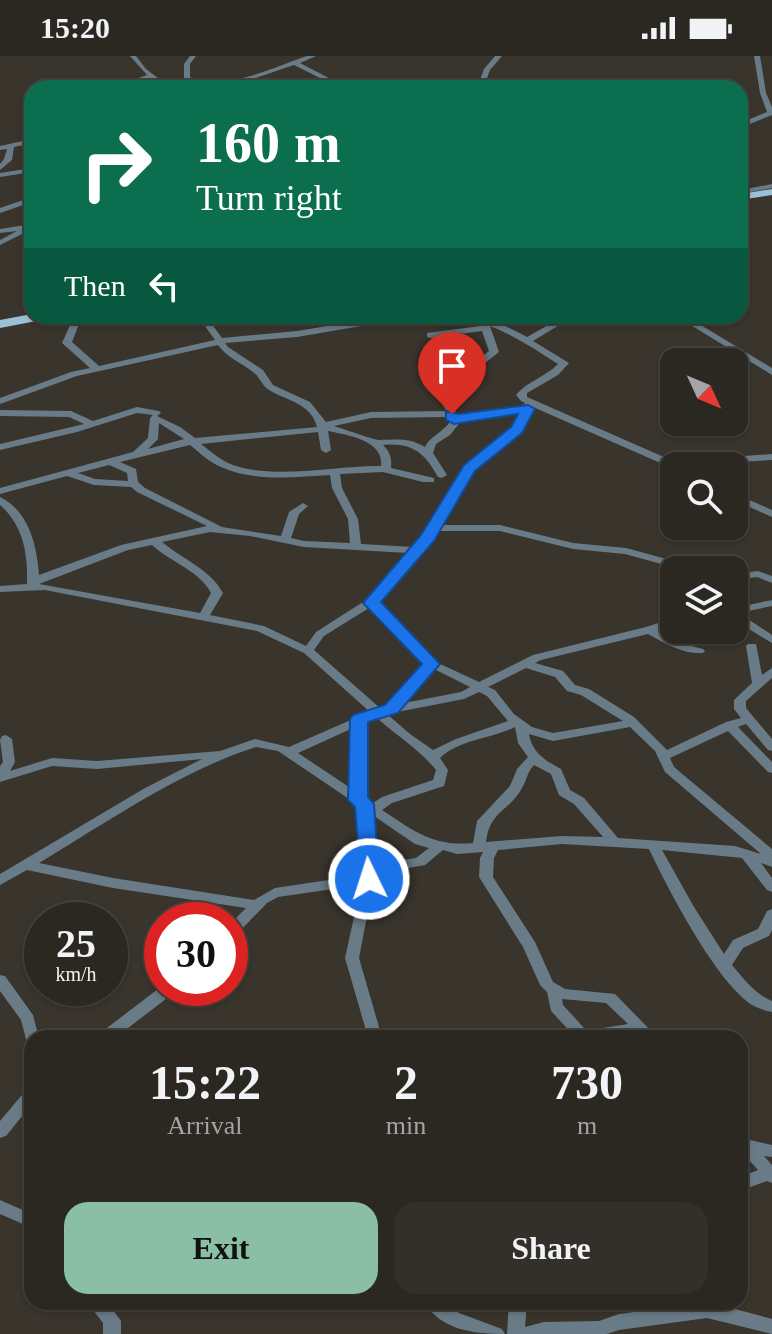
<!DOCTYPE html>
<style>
body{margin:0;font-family:"Times New Roman",serif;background:#332f2a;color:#f1f3f6;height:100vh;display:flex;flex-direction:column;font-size:30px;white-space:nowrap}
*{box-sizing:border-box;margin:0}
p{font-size:26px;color:#a6a5a5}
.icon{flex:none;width:44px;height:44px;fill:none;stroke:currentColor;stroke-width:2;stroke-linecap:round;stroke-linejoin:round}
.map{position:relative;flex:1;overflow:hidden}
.side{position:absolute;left:24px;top:974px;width:724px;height:280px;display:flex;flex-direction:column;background:#2b2721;border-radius:24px;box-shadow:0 2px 6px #0004,0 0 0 2px #47443f}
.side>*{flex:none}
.top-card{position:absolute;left:24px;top:24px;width:724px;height:244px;border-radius:24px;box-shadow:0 2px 6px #0004,0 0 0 2px #47443f;background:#0b6e4f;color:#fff;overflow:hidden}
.needle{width:52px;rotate:134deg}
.buttons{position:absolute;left:660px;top:292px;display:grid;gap:16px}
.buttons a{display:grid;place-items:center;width:88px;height:88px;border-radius:16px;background:#2b2721;box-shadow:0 2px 6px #0004,0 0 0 2px #47443f;font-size:40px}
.speed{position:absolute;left:24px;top:846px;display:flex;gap:16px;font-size:40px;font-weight:700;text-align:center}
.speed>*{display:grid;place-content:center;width:104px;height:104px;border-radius:50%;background:#2b2721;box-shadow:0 2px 6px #0004,0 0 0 2px #47443f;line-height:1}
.speed small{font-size:20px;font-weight:400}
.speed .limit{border:12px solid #d22;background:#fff;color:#111}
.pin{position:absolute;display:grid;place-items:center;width:68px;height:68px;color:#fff;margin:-82px -34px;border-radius:50% 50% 50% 0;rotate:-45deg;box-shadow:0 0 8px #0007}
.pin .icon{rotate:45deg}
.me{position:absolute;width:88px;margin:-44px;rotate:356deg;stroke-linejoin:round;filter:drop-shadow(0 0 6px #0008)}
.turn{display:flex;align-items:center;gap:28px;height:168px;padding:0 40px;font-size:36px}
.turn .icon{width:104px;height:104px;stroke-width:2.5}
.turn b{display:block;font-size:56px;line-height:68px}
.then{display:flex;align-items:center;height:76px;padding:0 40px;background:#0003;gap:16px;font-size:30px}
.eta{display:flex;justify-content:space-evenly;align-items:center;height:136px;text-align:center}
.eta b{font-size:48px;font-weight:700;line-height:56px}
.button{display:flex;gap:16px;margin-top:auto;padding:16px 40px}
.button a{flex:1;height:92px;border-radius:24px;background:#8abfa5;color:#111;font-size:32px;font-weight:700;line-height:92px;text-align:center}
.button a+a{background:#332f2a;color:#f1f3f6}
.status{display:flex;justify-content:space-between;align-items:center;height:56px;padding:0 40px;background:#2b2721;direction:ltr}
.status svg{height:22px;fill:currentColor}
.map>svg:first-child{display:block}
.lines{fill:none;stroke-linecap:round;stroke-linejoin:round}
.minor{fill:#697b86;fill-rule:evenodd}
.major{fill:#9cc1d6;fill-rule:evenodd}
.route{fill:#1a73e8;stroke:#114b97;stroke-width:2}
</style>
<div class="status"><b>15:20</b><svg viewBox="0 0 49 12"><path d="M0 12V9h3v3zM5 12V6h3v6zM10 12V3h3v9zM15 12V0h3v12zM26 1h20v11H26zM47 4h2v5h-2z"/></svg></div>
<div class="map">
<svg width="772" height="1278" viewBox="0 0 772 1278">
<rect width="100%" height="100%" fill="#39342c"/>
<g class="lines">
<path class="minor" d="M 130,0 L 136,0 L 146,13 L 171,32 L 164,32 L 151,22 L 121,32 L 111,32 L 147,19 Z
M 190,0 L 196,0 L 190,8 L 190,21 C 218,38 277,10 307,0 L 316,0 L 300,7 L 348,32 L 340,32 L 294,9 C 264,19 233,32 201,32 L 204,30 L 195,29 L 184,22 L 184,8 Z
M 495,0 L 502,0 L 490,14 L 486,25 L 499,32 C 486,32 474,25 460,25 C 438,25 416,32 394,32 L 448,22 L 480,24 L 484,13 Z
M 754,0 L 760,0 L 766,37 L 772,51 L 772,59 L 740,72 L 740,67 L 767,56 L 760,37 Z
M 32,83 L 32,87 L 14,91 L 12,104 L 0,114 L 0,108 L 4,103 L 7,93 L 0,94 L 0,90 Z
M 32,112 L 32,116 L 0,121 L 0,117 Z
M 772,128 L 772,132 L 740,138 L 740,134 Z
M 32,141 L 32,146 L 0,157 L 0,152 Z
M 32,168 L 32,173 L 0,189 L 0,184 L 17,175 L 0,177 L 0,173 Z
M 74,260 L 82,260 L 72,286 L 99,310 L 215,284 L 198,260 L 206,260 L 222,282 L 297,275 L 387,260 L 406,260 L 402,263 L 297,281 L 225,287 L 228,291 L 263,314 L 273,329 L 310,346 L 326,366 L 371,356 L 446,355 L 443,349 L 446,329 L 489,295 L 482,275 L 430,282 L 427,281 L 427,277 L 481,270 L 480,266 L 468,260 C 489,260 508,271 527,281 L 564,260 L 574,260 L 533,285 L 569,307 L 558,319 L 527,337 L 527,341 L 673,405 L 772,398 L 772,404 L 674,410 L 674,413 L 533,351 L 520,376 L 473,414 L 441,469 L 500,469 L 573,487 L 626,492 L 699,512 L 700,514 L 683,514 L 625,498 L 573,493 L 500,475 L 437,475 C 427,493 409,504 397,520 C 390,530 388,540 377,547 L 436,606 L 479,626 L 533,599 L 646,571 L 674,562 L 674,569 L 659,574 L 684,588 L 703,593 L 705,595 L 703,597 C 682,598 666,588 648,578 L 541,604 L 535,607 L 563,615 L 575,629 L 589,633 L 634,661 L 667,694 L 726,666 L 741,662 L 734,653 L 734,644 L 752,627 L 746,590 L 748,588 L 756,588 L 762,619 L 772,612 L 772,622 L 746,645 L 746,652 L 772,683 L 772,695 L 768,694 L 746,668 L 738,671 L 772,706 L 772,717 L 768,716 L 728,675 L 670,702 L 674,711 L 772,793 L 772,811 L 761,807 L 772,822 L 772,836 L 767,834 L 742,802 L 662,794 L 694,851 L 724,898 L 733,884 L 758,873 L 767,855 L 772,853 L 772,874 L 769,880 L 743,892 L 732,909 C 744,923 755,938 772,945 L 772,956 C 766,955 760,953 754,950 C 718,930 667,831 649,793 L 562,788 L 498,794 L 494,802 L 493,821 L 535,886 L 553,926 L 565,933 L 615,938 L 658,982 C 649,982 641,979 631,980 C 613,980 594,982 576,982 L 551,955 L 547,936 L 540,929 L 523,891 L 479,821 L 480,802 L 483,796 L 457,798 L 443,794 L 425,809 L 375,818 L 359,902 L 379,971 L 378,982 L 364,982 L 365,971 L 345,902 L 361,829 L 278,841 L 267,847 L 235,880 L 230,881 L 230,868 L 246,852 L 113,832 L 27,814 L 0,829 L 0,818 L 145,732 L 202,703 L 97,713 L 52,710 L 0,726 L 0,710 L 3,706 L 0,684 L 2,680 L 6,679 L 12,683 L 15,706 L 10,715 L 52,702 L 97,705 L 220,695 L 255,683 L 289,691 L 353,663 L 355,660 L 370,656 L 304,597 L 257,575 L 45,534 L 0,536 L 0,530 L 27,528 C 28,499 24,470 0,449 L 0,441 C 29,455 37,490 39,519 L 121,489 L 207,470 L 137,436 L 131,431 L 94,429 L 67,420 L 0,438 L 0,432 L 133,396 L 148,382 L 150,362 L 153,359 L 137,357 L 77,376 L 0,394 L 0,388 L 84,368 L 69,361 L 0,360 L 0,354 L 71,355 L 93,365 L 137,351 L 159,355 L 161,357 L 157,360 L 180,371 L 195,382 L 317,371 C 311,347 287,345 269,334 C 262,330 260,321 253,316 C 242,307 226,301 218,289 L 77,320 L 0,348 L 0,342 L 71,316 L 90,312 L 62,287 ZM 490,270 C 514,279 536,294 558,308 C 546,321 527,325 516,339 L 521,345 L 525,347 L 523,351 L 457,359 L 453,349 L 454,332 L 499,296 ZM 521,357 L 513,372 L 465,410 L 424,480 L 414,491 L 361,488 L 358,463 L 342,432 L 340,418 L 383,416 L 423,426 L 434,426 L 434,422 L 391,412 C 392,402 390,396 383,389 C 412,386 425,397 438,421 L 442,422 L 447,419 L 433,397 L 436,388 L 450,379 L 462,364 ZM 448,361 L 450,366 C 443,376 428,382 425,391 C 407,381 398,384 379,384 C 371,383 344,373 334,370 L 371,362 ZM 159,367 L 184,383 L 148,393 L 158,383 ZM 328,375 C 347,379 384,384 381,410 C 336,409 267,426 226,406 C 217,401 209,394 201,388 L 318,376 L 321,394 L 326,397 L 331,394 ZM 190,389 C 200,397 209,406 221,411 C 254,426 296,421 330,419 L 332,432 L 348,463 L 350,487 L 304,485 L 291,482 L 299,458 L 308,450 L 303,447 L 289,456 L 281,480 L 222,471 L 145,432 L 138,426 L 136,413 L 120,406 ZM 109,409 L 127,417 L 128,425 L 95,423 L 78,417 ZM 210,476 L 250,480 L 304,491 L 408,497 L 389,516 L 377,537 L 316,576 L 306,590 L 264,570 L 210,559 L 223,537 C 210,513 182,503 162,486 ZM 152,489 C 170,506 199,514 211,537 L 200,557 L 39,528 L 128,494 ZM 369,552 L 425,608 L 388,651 L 380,652 L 314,594 L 324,580 ZM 526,612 L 555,621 L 567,635 L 581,639 L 623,665 L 553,677 L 532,671 L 514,658 L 495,634 L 488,631 ZM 434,613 L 470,631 L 461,636 L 404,647 ZM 479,636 L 487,640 L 508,665 L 456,683 L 433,694 L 410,678 L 387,658 L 464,643 ZM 377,662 C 396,679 420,694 436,714 L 433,724 L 382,741 L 373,747 L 364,741 L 365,667 ZM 515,671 L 518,687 L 528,701 L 517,713 L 510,730 L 477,765 L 473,787 C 433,791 414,775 382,754 L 392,747 L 444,730 L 448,714 L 440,702 C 460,683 491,683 515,671 ZM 630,671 L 655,695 L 665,716 L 761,798 L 735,790 L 618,782 L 584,742 L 570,734 L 561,713 C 546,705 532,697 529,678 L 553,685 ZM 353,672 L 352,733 L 298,697 ZM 256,691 L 278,695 L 358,749 L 362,819 L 275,832 L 254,844 L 113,822 L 39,807 C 106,767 180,715 256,691 ZM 534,709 L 551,718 L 559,739 L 574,748 L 603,781 L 562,780 L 486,786 C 490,754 509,756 522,732 C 527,724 527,716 534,709 ZM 371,758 L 415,788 L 429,792 L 416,802 L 375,808 ZM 562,943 L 606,947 L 628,968 L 597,973 L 585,973 L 563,949 Z
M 676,260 L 686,260 L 772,312 L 772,319 Z
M 734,437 L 772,454 L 772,461 L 734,444 Z
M 758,515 L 772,520 L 772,527 L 757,521 L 734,524 L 734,518 Z
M 772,544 L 772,550 L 739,557 L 772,579 L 772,587 L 734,564 L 734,552 Z
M 0,919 L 5,920 L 33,959 L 39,982 L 32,982 L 32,989 L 27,987 L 21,964 L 0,935 Z
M 162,930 L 162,932 L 177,932 L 175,936 L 115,982 L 97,982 L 99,978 Z
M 32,1031 L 32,1048 L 6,1080 L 0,1082 L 0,1065 L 27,1033 Z
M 740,1077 L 746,1078 L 750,1084 L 772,1089 L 772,1101 L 764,1100 L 772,1109 L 772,1127 L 767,1125 L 740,1135 L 740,1121 L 758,1114 L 740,1094 Z
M 0,1144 L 32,1158 L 32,1172 L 0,1158 Z
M 87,1246 L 107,1246 L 121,1265 L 121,1278 L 103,1278 L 103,1267 Z
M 425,1246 L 446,1246 L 459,1257 L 502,1273 L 505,1278 C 477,1278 440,1275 425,1246 Z
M 509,1246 L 527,1246 L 525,1271 L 544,1266 L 599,1265 L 619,1258 L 687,1249 L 685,1246 L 709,1246 L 772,1263 L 772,1278 L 707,1262 L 619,1274 L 607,1278 L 507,1278 Z"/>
<path class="major" d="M 772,133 L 772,139 L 740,144 L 740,138 Z
M 32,258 L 48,260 L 42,264 L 0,272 L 0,264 Z"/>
</g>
<path class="route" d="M 528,349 L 535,353 L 522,377 L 475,415 L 434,485 L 381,546 L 440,608 L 398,657 L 368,666 L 368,741 L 374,748 L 379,823 L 369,830 L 361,828 L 355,751 L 348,744 L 350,663 L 353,659 L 385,649 L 422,608 L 363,547 L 421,479 L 464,409 L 511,371 L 518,358 L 454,368 L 446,364 L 446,355 L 459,358 Z"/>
</svg>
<div class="buttons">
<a><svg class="needle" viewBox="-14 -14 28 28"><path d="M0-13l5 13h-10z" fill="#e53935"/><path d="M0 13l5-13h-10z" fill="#a6a5a5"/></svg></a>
<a><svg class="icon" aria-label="search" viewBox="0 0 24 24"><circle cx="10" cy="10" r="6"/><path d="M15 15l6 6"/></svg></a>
<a><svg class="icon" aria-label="layers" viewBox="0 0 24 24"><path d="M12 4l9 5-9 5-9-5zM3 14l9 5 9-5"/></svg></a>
</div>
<div class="speed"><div>25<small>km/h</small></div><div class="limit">30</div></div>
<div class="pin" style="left:452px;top:358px;background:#d93025"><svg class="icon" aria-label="arrive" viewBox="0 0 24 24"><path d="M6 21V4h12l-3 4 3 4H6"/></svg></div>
<svg class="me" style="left:369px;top:823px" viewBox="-20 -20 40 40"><circle r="17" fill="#1a73e8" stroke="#fff" stroke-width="3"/><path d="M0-11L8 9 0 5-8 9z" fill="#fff"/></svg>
<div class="top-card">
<div class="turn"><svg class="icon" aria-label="right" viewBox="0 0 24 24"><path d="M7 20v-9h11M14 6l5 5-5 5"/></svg><div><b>160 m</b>Turn right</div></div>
<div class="then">Then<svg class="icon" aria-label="left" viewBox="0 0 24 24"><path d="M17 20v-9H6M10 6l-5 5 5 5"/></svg></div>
</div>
<section class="side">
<div class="eta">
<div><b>15:22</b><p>Arrival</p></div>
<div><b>2</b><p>min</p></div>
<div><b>730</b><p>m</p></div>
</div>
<div class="button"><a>Exit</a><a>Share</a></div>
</section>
</div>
